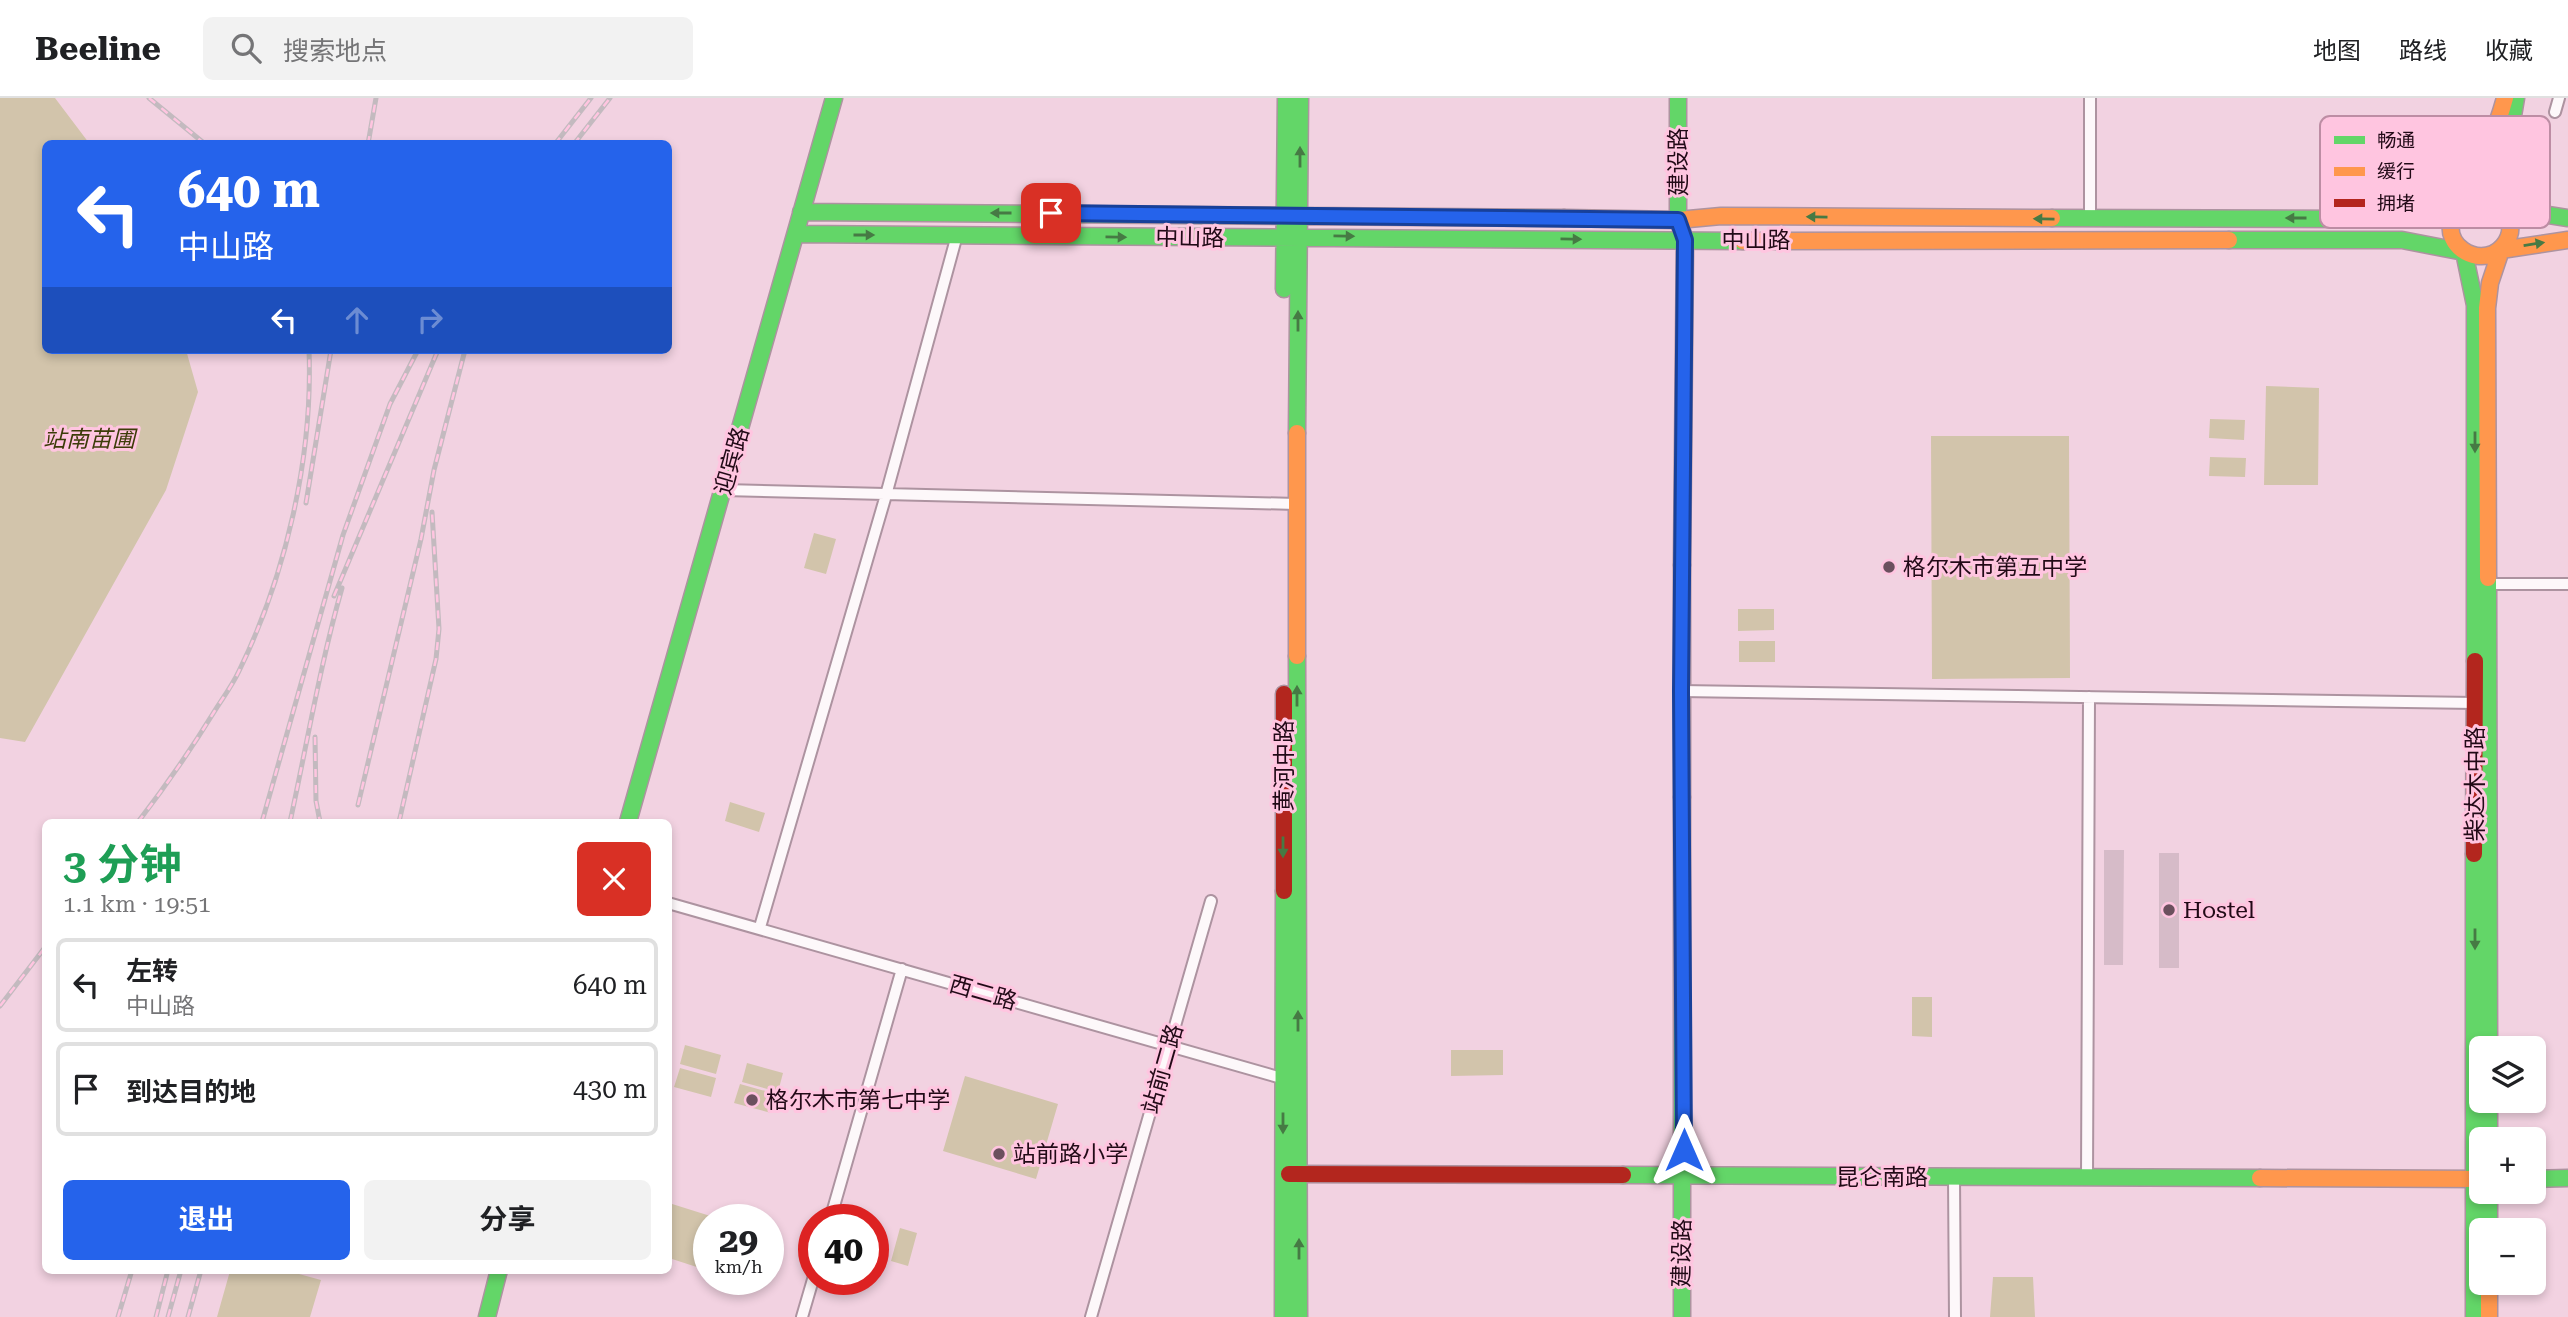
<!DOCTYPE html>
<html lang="zh">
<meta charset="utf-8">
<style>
body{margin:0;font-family:"Roboto Serif","Noto Sans SC",serif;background:#f2f2f2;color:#202124;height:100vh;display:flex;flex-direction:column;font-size:26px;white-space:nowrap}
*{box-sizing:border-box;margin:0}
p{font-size:23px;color:#757577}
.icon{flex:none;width:38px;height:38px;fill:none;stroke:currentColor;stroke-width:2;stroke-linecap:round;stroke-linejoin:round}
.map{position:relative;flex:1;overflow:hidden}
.details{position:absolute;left:42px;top:721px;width:630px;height:455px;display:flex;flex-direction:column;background:#fff;border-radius:10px;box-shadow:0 4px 10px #0003}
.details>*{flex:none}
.top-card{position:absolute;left:42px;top:42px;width:630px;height:214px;border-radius:10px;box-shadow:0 4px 10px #0003;background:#2563eb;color:#fff;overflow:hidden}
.controls{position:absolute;left:2469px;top:938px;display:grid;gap:14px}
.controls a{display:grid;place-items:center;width:77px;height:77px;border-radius:10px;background:#fff;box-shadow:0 4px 10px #0003;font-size:35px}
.speed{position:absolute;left:693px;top:1106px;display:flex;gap:14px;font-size:35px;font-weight:700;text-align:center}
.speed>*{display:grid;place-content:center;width:91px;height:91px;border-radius:50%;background:#fff;box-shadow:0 4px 10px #0003;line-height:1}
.speed small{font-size:18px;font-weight:400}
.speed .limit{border:10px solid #d22;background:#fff;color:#111}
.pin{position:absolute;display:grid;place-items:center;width:60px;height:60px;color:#fff;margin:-30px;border-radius:14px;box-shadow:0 4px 10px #0006}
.me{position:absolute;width:77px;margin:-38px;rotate:0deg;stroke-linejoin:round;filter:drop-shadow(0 0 5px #0008)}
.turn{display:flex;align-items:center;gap:24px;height:147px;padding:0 21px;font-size:32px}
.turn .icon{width:91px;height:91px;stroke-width:2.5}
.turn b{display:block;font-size:49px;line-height:60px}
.lanes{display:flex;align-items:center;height:66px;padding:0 21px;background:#0003;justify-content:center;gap:35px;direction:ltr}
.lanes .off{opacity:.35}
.round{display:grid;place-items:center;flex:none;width:74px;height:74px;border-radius:10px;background:#f2f2f2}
.overview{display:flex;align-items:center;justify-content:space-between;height:119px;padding:0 21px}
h1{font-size:42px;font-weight:700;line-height:52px;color:#1e9e55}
.action{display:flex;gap:14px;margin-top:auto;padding:14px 21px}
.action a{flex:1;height:80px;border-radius:10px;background:#2563eb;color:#fff;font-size:28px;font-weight:700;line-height:80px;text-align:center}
.action a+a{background:#f2f2f2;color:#202124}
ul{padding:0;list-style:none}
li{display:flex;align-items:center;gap:21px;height:94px;margin:0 14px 10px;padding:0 7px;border:4px solid #e0e0e0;border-radius:10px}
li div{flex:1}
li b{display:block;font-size:26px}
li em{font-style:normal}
header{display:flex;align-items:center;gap:42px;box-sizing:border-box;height:98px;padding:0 35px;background:#fff;border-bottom:2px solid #e0e0e0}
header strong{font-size:33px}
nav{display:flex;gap:38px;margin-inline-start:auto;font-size:24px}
.search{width:490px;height:63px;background:#f2f2f2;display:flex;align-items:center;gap:18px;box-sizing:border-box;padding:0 24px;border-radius:10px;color:#757577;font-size:26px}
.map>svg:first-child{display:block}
.green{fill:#d2c4ab}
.building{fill:#d6bbc8}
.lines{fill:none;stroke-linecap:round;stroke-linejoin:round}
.street-casing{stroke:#ad93a0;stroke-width:14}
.fast-casing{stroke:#ad93a0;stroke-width:19}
.slow-casing{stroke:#ad93a0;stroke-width:19}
.jam-casing{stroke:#ad93a0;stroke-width:19}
.street{stroke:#fdf8fa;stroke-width:10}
.fast{stroke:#63d668;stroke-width:16}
.slow{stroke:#ff974d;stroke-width:16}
.jam{stroke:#b3261e;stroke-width:16}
.rail-casing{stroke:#c3babf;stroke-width:5}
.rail{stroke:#ffc5e0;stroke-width:2.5;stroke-dasharray:8;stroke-linecap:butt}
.oneway{fill:#467a44}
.route-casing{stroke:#184099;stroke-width:18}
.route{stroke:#2563eb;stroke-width:12}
.poi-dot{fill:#6b505e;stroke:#ffc5e0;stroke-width:2.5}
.labels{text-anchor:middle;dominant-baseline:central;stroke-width:6;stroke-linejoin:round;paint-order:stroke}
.street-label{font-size:23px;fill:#220a17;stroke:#ffc5e0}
.park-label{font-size:23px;font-style:italic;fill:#3d3c09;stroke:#ffc5e0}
.poi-label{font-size:23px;fill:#220a17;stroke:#ffc5e0;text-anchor:start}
.key{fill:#ffc5e0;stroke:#bd8da4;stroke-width:2}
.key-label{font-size:19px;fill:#220a17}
</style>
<header>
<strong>Beeline</strong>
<div class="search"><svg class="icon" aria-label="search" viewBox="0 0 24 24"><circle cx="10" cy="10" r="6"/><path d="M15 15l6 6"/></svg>搜索地点</div>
<nav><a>地图</a><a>路线</a><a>收藏</a></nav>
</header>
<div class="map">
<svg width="2568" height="1219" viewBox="0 0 2568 1219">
<rect width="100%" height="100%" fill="#f2d2e1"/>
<path class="green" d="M 0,0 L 55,0 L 89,45 L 46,46 L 46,252 L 186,252 L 198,294 L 166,392 L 25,644 L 0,640 Z
M 2266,288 L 2319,290 L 2318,387 L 2264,387 Z
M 2210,321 L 2245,322 L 2244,342 L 2209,340 Z
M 1931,338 L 2069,338 L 2070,580 L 1932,581 Z
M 2210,359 L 2246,360 L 2245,379 L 2209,378 Z
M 814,435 L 836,441 L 826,476 L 804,470 Z
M 1738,511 L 1774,511 L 1774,532 L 1738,533 Z
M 1739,543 L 1775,543 L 1775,564 L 1739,564 Z
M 730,704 L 765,715 L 759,734 L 725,723 Z
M 1912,899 L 1932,899 L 1932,939 L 1912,938 Z
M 685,947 L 721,957 L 716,976 L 680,966 Z
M 1451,952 L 1503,952 L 1503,977 L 1451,978 Z
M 747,965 L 783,975 L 778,994 L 742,984 Z
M 680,970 L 716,980 L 711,999 L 674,989 Z
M 965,978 L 1058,1006 L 1036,1081 L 943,1053 Z
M 740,986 L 776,996 L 771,1015 L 734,1005 Z
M 669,1105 L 723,1122 L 709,1122 L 709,1173 L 669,1160 Z
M 900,1130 L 917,1135 L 908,1168 L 891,1163 Z
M 230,1173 L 288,1173 L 321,1182 L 310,1219 L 217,1219 Z
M 1993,1179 L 2033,1179 L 2035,1219 L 1990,1219 Z"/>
<path class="building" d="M 2104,752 L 2124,752 L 2123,867 L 2104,867 Z
M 2159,755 L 2179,755 L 2179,870 L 2159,870 Z"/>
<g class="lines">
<defs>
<path id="street" d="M 2555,14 L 2559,0
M 2090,122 L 2090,0
M 724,392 L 1296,406
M 2488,486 L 2568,486
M 1681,593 L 2475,605
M 668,805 L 1285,981
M 760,829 L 886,397 L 957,137
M 1954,1079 L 1955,1219
M 2087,1080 L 2089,599
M 830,1122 L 902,871
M 802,1219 L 814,1178
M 1091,1219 L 1211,803"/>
<path id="fast" d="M 1678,0 L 1678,122 L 1685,142 L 1682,467
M 2516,0 L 2507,53 L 2504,110 L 2568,120
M 801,114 L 1564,120
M 2052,120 L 2361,121 L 2434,113 L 2476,100 L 2497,105 L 2507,116
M 796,136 L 1743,143
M 2229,142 L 2402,142 L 2464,154 L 2475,207 L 2475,563
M 1284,191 L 1286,0
M 1297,335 L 1300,0
M 2488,480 L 2489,950
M 1297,558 L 1299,1219
M 1682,699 L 1682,1219
M 628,724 L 834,0
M 2489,1003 L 2489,1041
M 1623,1077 L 2260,1080
M 2534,1081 L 2568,1080
M 2489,1094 L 2489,1132
M 487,1219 L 499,1172
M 1283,1219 L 1284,793
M 2474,1219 L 2474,756"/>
<path id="slow" d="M 2505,0 C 2496,34 2481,64 2466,95 C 2462,104 2453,113 2451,124 C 2447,148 2472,164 2493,156 C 2508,148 2515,132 2507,116
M 1564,120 L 1678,122 L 1721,118 L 2052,120
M 1743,143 L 2229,142
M 2488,480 L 2487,210 L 2490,185 L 2501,152 L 2568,142
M 1297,558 L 1297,335
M 1682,699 L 1682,467
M 2260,1080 L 2482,1081
M 2489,1185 L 2489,1219"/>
<path id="jam" d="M 2474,756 L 2475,563
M 1284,793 L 1284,596
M 1289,1076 L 1623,1077"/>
</defs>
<use href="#street" class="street-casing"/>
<use href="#fast" class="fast-casing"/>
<use href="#slow" class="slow-casing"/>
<use href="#jam" class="jam-casing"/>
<use href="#street" class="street"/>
<use href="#fast" class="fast"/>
<use href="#slow" class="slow"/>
<use href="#jam" class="jam"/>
<defs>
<path id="rail" d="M 149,0 L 205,46
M 368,46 L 376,0
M 555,46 L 591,0
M 574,46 L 610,0
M 306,405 L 331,252
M 334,498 L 438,252
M 315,639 L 316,703 L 320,724
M 358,707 L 421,441 L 434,372 L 465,252
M 138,724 C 165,689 190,653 214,614 C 222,601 232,588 239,573 C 286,477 313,359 309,252
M 262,724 L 343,437 L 390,306 L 418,252
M 290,724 C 307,646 320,567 342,490
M 399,724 L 436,561 L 439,531 L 432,414
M 0,908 L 46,848
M 118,1219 L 132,1172
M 156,1219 L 168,1172
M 168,1219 L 181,1172
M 188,1219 L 201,1172"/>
</defs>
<use href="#rail" class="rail-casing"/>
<use href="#rail" class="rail"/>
</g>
<defs><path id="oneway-solid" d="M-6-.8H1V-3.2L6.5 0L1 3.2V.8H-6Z" transform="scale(1.75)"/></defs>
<g class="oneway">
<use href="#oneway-solid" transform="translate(1300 59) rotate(-90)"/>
<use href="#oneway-solid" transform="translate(1001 115) rotate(-180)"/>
<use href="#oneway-solid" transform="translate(1817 119) rotate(-179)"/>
<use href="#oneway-solid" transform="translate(2296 120) rotate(180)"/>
<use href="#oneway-solid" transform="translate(2044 121) rotate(-179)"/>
<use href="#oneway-solid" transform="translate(864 137)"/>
<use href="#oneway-solid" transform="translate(1344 138) rotate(1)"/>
<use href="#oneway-solid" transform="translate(1116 139) rotate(1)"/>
<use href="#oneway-solid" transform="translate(1571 141) rotate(1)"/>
<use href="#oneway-solid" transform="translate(2534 146) rotate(-9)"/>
<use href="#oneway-solid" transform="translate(1298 223) rotate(-90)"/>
<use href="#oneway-solid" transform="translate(2475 344) rotate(90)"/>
<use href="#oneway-solid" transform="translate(1297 598) rotate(-90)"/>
<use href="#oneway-solid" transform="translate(1283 749) rotate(90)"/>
<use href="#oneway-solid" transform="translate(2475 841) rotate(90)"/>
<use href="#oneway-solid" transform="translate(1298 923) rotate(-90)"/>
<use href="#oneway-solid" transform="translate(1283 1025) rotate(90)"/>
<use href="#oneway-solid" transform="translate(1299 1151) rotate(-90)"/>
</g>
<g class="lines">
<defs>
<path id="route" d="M 1051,115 L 1678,122 L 1685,142 L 1681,593 L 1684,1052"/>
</defs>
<use href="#route" class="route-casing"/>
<use href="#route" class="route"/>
</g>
<g class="poi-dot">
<circle cx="1889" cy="469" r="7"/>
<circle cx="2169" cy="812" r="7"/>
<circle cx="752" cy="1002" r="7"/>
<circle cx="999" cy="1056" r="7"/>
</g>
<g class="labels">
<g class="street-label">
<text transform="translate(1678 64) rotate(-90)">建设路</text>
<text transform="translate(1190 140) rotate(1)">中山路</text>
<text x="1756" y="142">中山路</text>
<text transform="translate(732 363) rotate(-74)">迎宾路</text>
<text transform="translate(1284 668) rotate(-90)">黄河中路</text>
<text transform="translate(2475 686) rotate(-90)">柴达木中路</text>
<text transform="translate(983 895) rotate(16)">西二路</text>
<text transform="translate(1163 971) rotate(-74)">站前二路</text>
<text x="1882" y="1079">昆仑南路</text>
<text transform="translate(1682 1155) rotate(-89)">建设路</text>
</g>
<g class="park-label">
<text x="89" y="341">站南苗圃</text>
</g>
<g class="poi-label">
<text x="1903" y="469">格尔木市第五中学</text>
<text x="2183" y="812">Hostel</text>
<text x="766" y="1002">格尔木市第七中学</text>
<text x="1013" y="1056">站前路小学</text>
</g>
</g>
<rect x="2320" y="18" width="230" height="112" rx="10" class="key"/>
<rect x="2334" y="38" width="31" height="8" fill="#63d668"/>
<rect x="2334" y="69" width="31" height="9" fill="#ff974d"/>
<rect x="2334" y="101" width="31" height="8" fill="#b3261e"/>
<g class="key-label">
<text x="2377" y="49">畅通</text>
<text x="2377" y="80">缓行</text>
<text x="2377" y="112">拥堵</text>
</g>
</svg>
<div class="controls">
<a><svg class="icon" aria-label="layers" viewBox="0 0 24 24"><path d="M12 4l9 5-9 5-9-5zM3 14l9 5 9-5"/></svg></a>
<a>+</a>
<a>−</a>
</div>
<div class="speed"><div>29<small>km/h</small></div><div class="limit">40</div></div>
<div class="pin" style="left:1051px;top:115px;background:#d93025"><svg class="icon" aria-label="arrive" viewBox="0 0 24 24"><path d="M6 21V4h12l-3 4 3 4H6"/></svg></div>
<svg class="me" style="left:1684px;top:1052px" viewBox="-20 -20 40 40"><path d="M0-17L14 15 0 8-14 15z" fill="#2563eb" stroke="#fff" stroke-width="4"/></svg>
<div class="top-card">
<div class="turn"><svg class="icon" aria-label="left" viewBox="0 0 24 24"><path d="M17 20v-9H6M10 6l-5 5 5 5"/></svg><div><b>640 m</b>中山路</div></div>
<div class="lanes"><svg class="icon" aria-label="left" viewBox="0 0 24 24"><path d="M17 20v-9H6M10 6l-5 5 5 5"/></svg><svg class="icon off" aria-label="ahead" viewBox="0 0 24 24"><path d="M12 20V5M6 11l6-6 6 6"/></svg><svg class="icon off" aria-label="right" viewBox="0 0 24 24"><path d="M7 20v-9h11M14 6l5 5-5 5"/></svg></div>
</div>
<section class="details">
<div class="overview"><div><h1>3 分钟</h1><p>1.1 km · 19:51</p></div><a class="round" style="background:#d93025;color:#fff"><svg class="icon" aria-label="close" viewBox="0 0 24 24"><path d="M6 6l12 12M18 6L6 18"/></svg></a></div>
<ul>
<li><svg class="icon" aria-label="left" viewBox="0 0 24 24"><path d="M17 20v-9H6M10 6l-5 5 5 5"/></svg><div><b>左转</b><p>中山路</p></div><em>640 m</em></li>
<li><svg class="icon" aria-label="arrive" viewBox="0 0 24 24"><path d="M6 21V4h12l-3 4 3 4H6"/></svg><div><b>到达目的地</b></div><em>430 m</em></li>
</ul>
<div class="action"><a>退出</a><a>分享</a></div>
</section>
</div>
